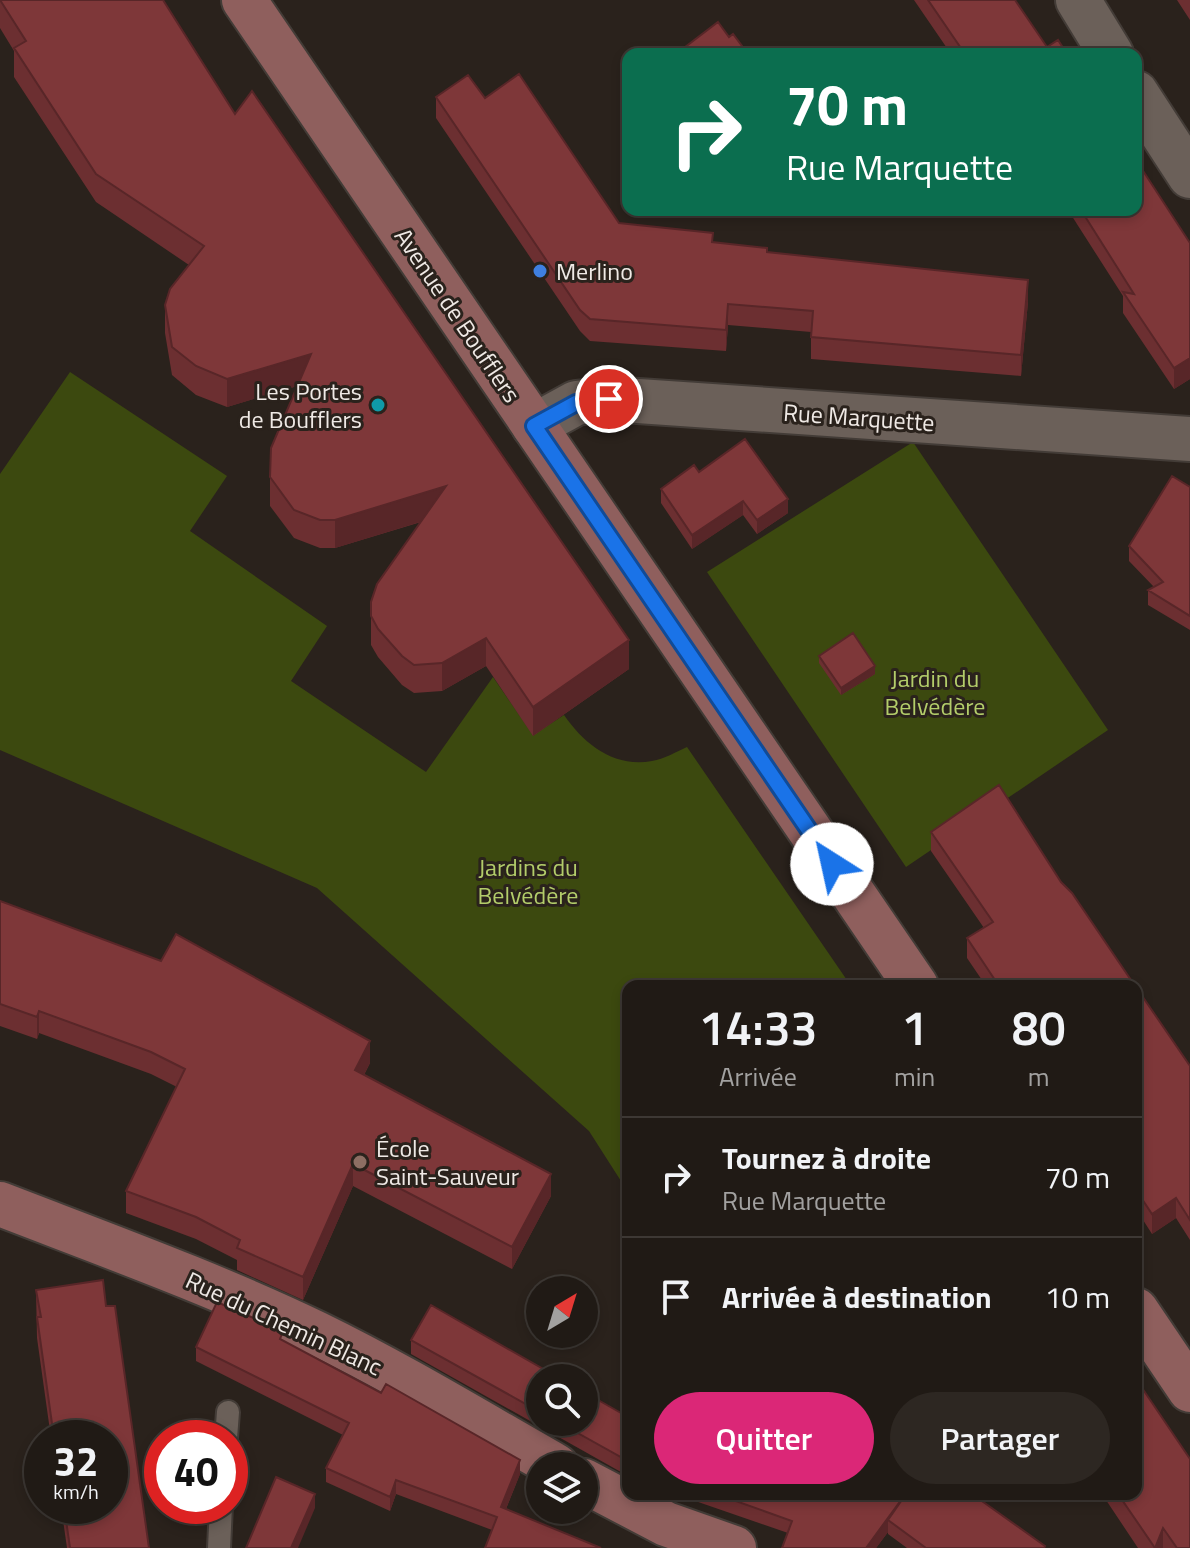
<!DOCTYPE html>
<html lang="fr">
<meta charset="utf-8">
<style>
body{margin:0;font-family:"Titillium Web",sans-serif;background:#2d2722;color:#f1f3f6;height:100vh;display:flex;flex-direction:column;font-size:30px;white-space:nowrap}
*{box-sizing:border-box;margin:0}
p{font-size:26px;color:#a2a1a0}
.icon{flex:none;width:44px;height:44px;fill:none;stroke:currentColor;stroke-width:2;stroke-linecap:round;stroke-linejoin:round}
.map{position:relative;flex:1;overflow:hidden}
.sheet{position:absolute;left:622px;top:980px;width:520px;height:520px;display:flex;flex-direction:column;background:#201a15;border-radius:16px;box-shadow:0 4px 12px #0003,0 0 0 2px #3d3834}
.sheet>*{flex:none}
.guide{position:absolute;left:622px;top:48px;width:520px;height:168px;border-radius:16px;box-shadow:0 4px 12px #0003,0 0 0 2px #3d3834;background:#0b6e4f;color:#fff;overflow:hidden}
.needle{width:52px;rotate:38deg}
.buttons{position:absolute;left:526px;top:1276px;display:grid;gap:16px}
.buttons a{display:grid;place-items:center;width:72px;height:72px;border-radius:50%;background:#201a15;box-shadow:0 4px 12px #0003,0 0 0 2px #3d3834;font-size:40px}
.speed{position:absolute;left:24px;top:1420px;display:flex;gap:16px;font-size:40px;font-weight:700;text-align:center}
.speed>*{display:grid;place-content:center;width:104px;height:104px;border-radius:50%;background:#201a15;box-shadow:0 4px 12px #0003,0 0 0 2px #3d3834;line-height:1}
.speed small{font-size:20px;font-weight:400}
.speed .limit{border:12px solid #d22;background:#fff;color:#111}
.pin{position:absolute;display:grid;place-items:center;width:68px;height:68px;color:#fff;margin:-34px;border:4px solid #fff;border-radius:50%;box-shadow:0 2px 8px #0007}
.me{position:absolute;width:88px;margin:-44px;rotate:325deg;stroke-linejoin:round;filter:drop-shadow(0 0 6px #0008)}
.turn{display:flex;align-items:center;gap:28px;height:168px;padding:0 32px;font-size:36px}
.turn .icon{width:104px;height:104px;stroke-width:2.5}
.turn b{display:block;font-size:56px;line-height:68px}
.eta{display:flex;justify-content:space-evenly;align-items:center;height:136px;text-align:center}
.eta b{font-size:48px;font-weight:600;line-height:56px}
.action{display:flex;gap:16px;margin-top:auto;padding:16px 32px}
.action a{flex:1;height:92px;border-radius:48px;background:#db2777;color:#fff;font-size:32px;font-weight:600;line-height:92px;text-align:center}
.action a+a{background:#2d2722;color:#f1f3f6}
ul{padding:0;list-style:none}
li{display:flex;align-items:center;gap:24px;height:120px;padding:0 32px;border-top:2px solid #3d3834}
li div{flex:1}
li b{display:block;font-size:30px}
li em{font-style:normal}
.map>svg:first-child{display:block}
.green{fill:#3c490f}
.lines{fill:none;stroke-linecap:round;stroke-linejoin:round}
.lane-casing{stroke:#433c37;stroke-width:26}
.street-casing{stroke:#433c37;stroke-width:48}
.secondary-casing{stroke:#433c37;stroke-width:48}
.lane{stroke:#6b6059;stroke-width:22}
.street{stroke:#6b6059;stroke-width:44}
.secondary{stroke:#8f5f5d;stroke-width:44}
.wall{fill:#6c2f31}
.shaded-wall{fill:#582628}
.building{fill:#7e3739;stroke:#582628;stroke-width:2}
.route-casing{stroke:#114b97;stroke-width:20}
.route{stroke:#1a73e8;stroke-width:14}
.shop-dot{fill:#3f7fe0;stroke:#2a221c;stroke-width:3}
.culture-dot{fill:#0f9aa8;stroke:#2a221c;stroke-width:3}
.education-dot{fill:#8d6e63;stroke:#2a221c;stroke-width:3}
.labels{text-anchor:middle;dominant-baseline:central;stroke-width:6;stroke-linejoin:round;paint-order:stroke}
.poi-label{font-size:24px;fill:#efe9e5;stroke:#2a221c;text-anchor:start}
.street-label{font-size:24px;fill:#efe9e5;stroke:#2a221c}
.park-label{font-size:24px;fill:#b3cd6a;stroke:#2a221c}
</style>
<div class="map">
<svg width="1190" height="1548" viewBox="0 0 1190 1548">
<rect width="100%" height="100%" fill="#2a221c"/>
<path class="green" d="M 70,372 L 227,476 L 190,531 L 327,626 L 291,681 L 426,772 L 493,677 L 533,735 L 564,715 C 584,744 614,768 652,761 C 664,759 676,752 687,747 L 851,986 L 628,986 L 628,1192 L 589,1131 L 317,888 L 0,750 L 0,474 Z
M 913,442 L 1108,730 L 906,867 L 707,572 Z"/>
<g class="lines">
<defs>
<path id="lane" d="M 226,1438 L 228,1412
M 219,1548 L 221,1506"/>
<path id="street" d="M 1078,0 L 1111,54
M 1136,93 L 1190,176
M 534,426 L 576,403 L 609,399 L 1190,439"/>
<path id="secondary" d="M 244,0 L 916,986
M 0,1204 C 106,1245 214,1284 316,1333 C 398,1373 477,1421 556,1466
M 1136,1310 L 1190,1390
M 584,1481 L 666,1524 L 734,1548"/>
</defs>
<use href="#lane" class="lane-casing"/>
<use href="#street" class="street-casing"/>
<use href="#secondary" class="secondary-casing"/>
<use href="#lane" class="lane"/>
<use href="#street" class="street"/>
<use href="#secondary" class="secondary"/>
</g>
<path class="wall" d="M 0,0 L 235,114 L 629,669 L 533,736 L 486,666 L 442,691 L 414,693 L 402,685 L 378,657 L 371,645 L 371,602 L 421,522 L 335,548 L 320,548 L 294,538 L 270,506 L 270,477 L 297,386 L 227,407 L 196,395 L 172,375 L 165,333 L 165,305 L 189,265 L 96,202 L 14,77 L 14,51 L 0,28 Z
M 914,0 L 1015,0 L 1047,47 L 1067,54 L 951,54 Z
M 1177,0 L 1190,0 L 1190,20 Z
M 436,97 L 485,98 L 619,223 L 713,242 L 1028,302 L 1021,376 L 811,359 L 811,332 L 728,325 L 726,351 L 590,341 L 580,331 L 436,118 Z
M 1068,210 L 1136,210 L 1190,243 L 1190,379 L 1174,389 L 1123,313 L 1123,296 Z
M 699,472 L 788,513 L 757,534 L 743,515 L 692,549 L 661,503 L 661,489 Z
M 1190,487 L 1190,630 L 1148,605 L 1148,590 L 1154,587 L 1129,561 L 1129,546 Z
M 819,656 L 875,674 L 841,695 L 819,663 Z
M 931,832 L 1061,882 L 1135,986 L 986,986 L 967,958 L 967,938 L 984,928 L 931,851 Z
M 0,901 L 370,1063 L 364,1075 L 551,1196 L 512,1269 L 353,1186 L 303,1300 L 237,1270 L 237,1260 L 196,1239 L 126,1213 L 126,1191 L 177,1087 L 151,1074 L 39,1033 L 37,1039 L 0,1026 Z
M 1136,987 L 1190,1066 L 1190,1240 L 1176,1218 L 1152,1234 L 1136,1209 Z
M 36,1290 L 106,1306 L 149,1548 L 67,1548 L 61,1506 L 110,1506 L 110,1438 L 51,1438 L 37,1338 Z
M 411,1340 L 540,1378 L 540,1422 L 584,1422 L 628,1417 L 628,1476 L 411,1354 Z
M 283,1341 L 520,1474 L 506,1509 L 492,1530 L 396,1494 L 390,1511 L 326,1482 L 326,1468 L 343,1435 L 196,1361 L 196,1347 Z
M 675,1494 L 900,1494 L 1045,1548 L 907,1548 L 888,1534 L 888,1532 L 876,1548 L 782,1548 L 788,1533 Z
M 1102,1494 L 1136,1494 L 1190,1548 L 1138,1548 Z"/>
<path class="shaded-wall" d="M 1028,280 L 1028,302 L 1021,376 L 1021,355 Z
M 728,304 L 728,325 L 726,351 L 726,330 Z
M 311,354 L 311,382 L 227,407 L 227,379 Z
M 1190,358 L 1190,379 L 1174,389 L 1174,368 Z
M 446,486 L 446,514 L 335,548 L 335,520 Z
M 788,499 L 788,513 L 757,534 L 757,520 Z
M 743,501 L 743,515 L 692,549 L 692,535 Z
M 486,638 L 486,666 L 442,691 L 442,663 Z
M 629,640 L 629,669 L 533,736 L 533,707 Z
M 875,666 L 875,674 L 841,695 L 841,688 Z
M 39,1011 L 39,1033 L 37,1039 L 37,1017 Z
M 370,1041 L 370,1063 L 355,1092 L 355,1070 Z
M 353,1164 L 353,1186 L 303,1300 L 303,1277 Z
M 551,1174 L 551,1196 L 512,1269 L 512,1247 Z
M 1176,1198 L 1176,1218 L 1152,1234 L 1152,1214 Z
M 520,1460 L 520,1474 L 501,1521 L 501,1507 Z
M 396,1480 L 396,1494 L 390,1511 L 390,1497 Z
M 315,1494 L 315,1508 L 298,1548 L 291,1548 Z
M 904,1496 L 888,1520 L 888,1532 L 876,1548 L 866,1548 Z
M 1163,1528 L 1163,1548 L 1156,1548 Z"/>
<path class="building" d="M 0,0 L 163,0 L 235,114 L 252,91 L 629,640 L 533,707 L 486,638 L 442,663 L 414,665 L 402,656 L 378,629 L 371,616 L 371,602 L 377,584 L 446,486 L 335,520 L 320,520 L 294,510 L 270,477 L 271,448 L 311,354 L 227,379 L 196,366 L 172,347 L 165,305 L 170,289 L 204,246 L 96,174 L 14,48 L 26,41 Z
M 928,0 L 1015,0 L 1047,47 L 1058,40 L 1067,54 L 965,54 Z
M 718,22 L 729,37 L 733,34 L 748,54 L 676,54 Z
M 519,74 L 619,223 L 713,233 L 712,242 L 767,248 L 767,252 L 1028,280 L 1021,355 L 811,337 L 813,311 L 728,304 L 726,330 L 590,319 L 580,310 L 436,97 L 468,75 L 485,98 Z
M 1136,160 L 1190,243 L 1190,358 L 1174,368 L 1123,292 L 1134,294 L 1081,210 L 1136,210 Z
M 745,439 L 788,499 L 757,520 L 743,501 L 692,535 L 661,489 L 694,465 L 699,472 Z
M 1172,476 L 1190,487 L 1190,616 L 1148,590 L 1163,582 L 1129,546 Z
M 853,633 L 875,666 L 841,688 L 819,656 Z
M 999,785 L 1061,882 L 1072,893 L 1135,986 L 999,986 L 967,938 L 993,922 L 931,832 Z
M 0,901 L 161,961 L 176,934 L 370,1041 L 355,1070 L 551,1174 L 512,1247 L 353,1164 L 303,1277 L 237,1248 L 240,1240 L 196,1217 L 126,1191 L 185,1069 L 151,1052 L 39,1011 L 37,1017 L 0,1004 Z
M 1136,987 L 1190,1066 L 1190,1220 L 1176,1198 L 1152,1214 L 1136,1190 Z
M 103,1280 L 106,1306 L 115,1306 L 149,1548 L 70,1548 L 64,1506 L 110,1506 L 110,1438 L 54,1438 L 37,1317 L 41,1317 L 36,1290 Z
M 217,1302 L 283,1331 L 280,1339 L 381,1393 L 386,1384 L 520,1460 L 501,1507 L 601,1548 L 485,1548 L 497,1517 L 396,1480 L 390,1497 L 326,1468 L 349,1423 L 196,1347 Z
M 431,1305 L 559,1378 L 540,1378 L 540,1412 L 411,1340 Z
M 1136,1379 L 1190,1459 L 1190,1548 L 1177,1548 L 1163,1528 L 1155,1548 L 1118,1494 L 1136,1494 Z
M 584,1392 L 628,1417 L 628,1461 L 558,1422 L 584,1422 Z
M 276,1477 L 315,1494 L 291,1548 L 246,1548 Z
M 716,1494 L 900,1494 L 904,1496 L 866,1548 L 782,1548 L 792,1521 Z
M 906,1494 L 972,1494 L 1045,1546 L 1044,1548 L 926,1548 L 888,1520 Z"/>
<g class="lines">
<defs>
<path id="route" d="M 609,399 L 576,403 L 534,426 L 832,864"/>
</defs>
<use href="#route" class="route-casing"/>
<use href="#route" class="route"/>
</g>
<circle class="shop-dot" cx="540" cy="271" r="8"/>
<circle class="culture-dot" cx="378" cy="405" r="8"/>
<circle class="education-dot" cx="360" cy="1162" r="8"/>
<g class="labels">
<g class="poi-label">
<text x="556" y="271">Merlino</text>
<text x="362" y="391" text-anchor="end">Les Portes<tspan x="362" dy="28">de Boufflers</tspan></text>
<text x="376" y="1148">École<tspan x="376" dy="28">Saint-Sauveur</tspan></text>
</g>
<g class="street-label">
<text transform="translate(458 315) rotate(56)">Avenue de Boufflers</text>
<text transform="translate(859 417) rotate(4)">Rue Marquette</text>
<text transform="translate(284 1323) rotate(25)">Rue du Chemin Blanc</text>
</g>
<g class="park-label">
<text x="935" y="678">Jardin du<tspan x="935" dy="28">Belvédère</tspan></text>
<text x="528" y="867">Jardins du<tspan x="528" dy="28">Belvédère</tspan></text>
</g>
</g>
</svg>
<div class="buttons">
<a><svg class="needle" viewBox="-14 -14 28 28"><path d="M0-13l5 13h-10z" fill="#e53935"/><path d="M0 13l5-13h-10z" fill="#a2a1a0"/></svg></a>
<a><svg class="icon" aria-label="search" viewBox="0 0 24 24"><circle cx="10" cy="10" r="6"/><path d="M15 15l6 6"/></svg></a>
<a><svg class="icon" aria-label="layers" viewBox="0 0 24 24"><path d="M12 4l9 5-9 5-9-5zM3 14l9 5 9-5"/></svg></a>
</div>
<div class="speed"><div>32<small>km/h</small></div><div class="limit">40</div></div>
<div class="pin" style="left:609px;top:399px;background:#d93025"><svg class="icon" aria-label="arrive" viewBox="0 0 24 24"><path d="M6 21V4h12l-3 4 3 4H6"/></svg></div>
<svg class="me" style="left:832px;top:864px" viewBox="-20 -20 40 40"><circle r="19" fill="#fff"/><path d="M0-13L10 11 0 6-10 11z" fill="#1a73e8"/></svg>
<div class="guide">
<div class="turn"><svg class="icon" aria-label="right" viewBox="0 0 24 24"><path d="M7 20v-9h11M14 6l5 5-5 5"/></svg><div><b>70 m</b>Rue Marquette</div></div>
</div>
<section class="sheet">
<div class="eta">
<div><b>14:33</b><p>Arrivée</p></div>
<div><b>1</b><p>min</p></div>
<div><b>80</b><p>m</p></div>
</div>
<ul>
<li><svg class="icon" aria-label="right" viewBox="0 0 24 24"><path d="M7 20v-9h11M14 6l5 5-5 5"/></svg><div><b>Tournez à droite</b><p>Rue Marquette</p></div><em>70 m</em></li>
<li><svg class="icon" aria-label="arrive" viewBox="0 0 24 24"><path d="M6 21V4h12l-3 4 3 4H6"/></svg><div><b>Arrivée à destination</b></div><em>10 m</em></li>
</ul>
<div class="action"><a>Quitter</a><a>Partager</a></div>
</section>
</div>
